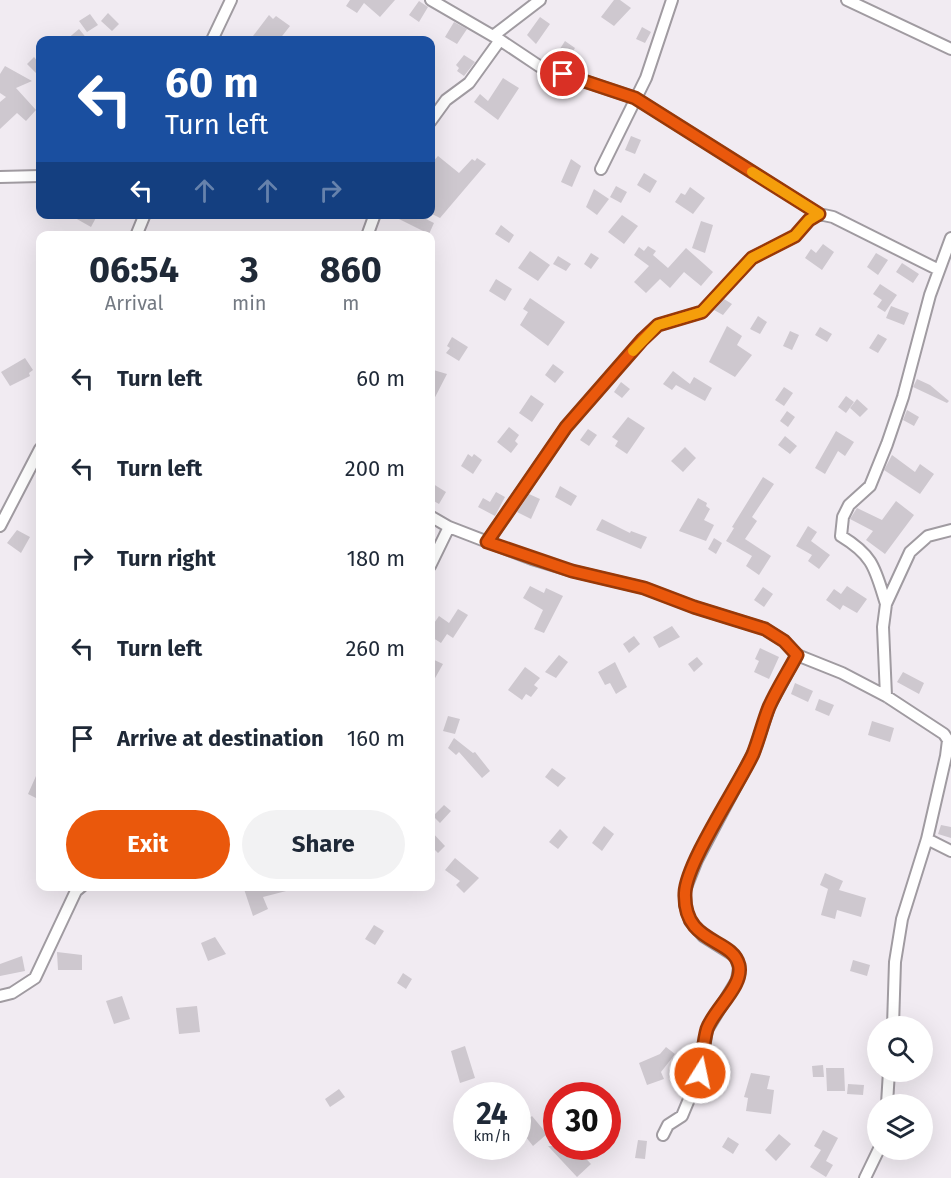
<!DOCTYPE html>
<style>
body{margin:0;font-family:"Fira Sans",sans-serif;background:#f2f2f3;color:#1f2937;height:100vh;display:flex;flex-direction:column;font-size:22px;white-space:nowrap}
*{box-sizing:border-box;margin:0}
p{font-size:20px;color:#747a83}
.icon{flex:none;width:33px;height:33px;fill:none;stroke:currentColor;stroke-width:2;stroke-linecap:round;stroke-linejoin:round}
.map{position:relative;flex:1;overflow:hidden}
.panel{position:absolute;left:36px;top:231px;width:399px;height:660px;display:flex;flex-direction:column;background:#fff;border-radius:12px;box-shadow:0 6px 24px #0002}
.panel>*{flex:none}
.guide{position:absolute;left:36px;top:36px;width:399px;height:183px;border-radius:12px;box-shadow:0 6px 24px #0002;background:#1a4fa0;color:#fff;overflow:hidden}
.buttons{position:absolute;left:867px;top:1016px;display:grid;gap:12px}
.buttons a{display:grid;place-items:center;width:66px;height:66px;border-radius:50%;background:#fff;box-shadow:0 6px 24px #0002;font-size:30px}
.speed{position:absolute;left:453px;top:1082px;display:flex;gap:12px;font-size:30px;font-weight:700;text-align:center}
.speed>*{display:grid;place-content:center;width:78px;height:78px;border-radius:50%;background:#fff;box-shadow:0 6px 24px #0002;line-height:1}
.speed small{font-size:15px;font-weight:400}
.speed .limit{border:9px solid #d22;background:#fff;color:#111}
.pin{position:absolute;display:grid;place-items:center;width:51px;height:51px;color:#fff;margin:-26px;border:3px solid #fff;border-radius:50%;box-shadow:0 2px 6px #0007}
.me{position:absolute;width:66px;margin:-33px;rotate:10deg;stroke-linejoin:round;filter:drop-shadow(0 0 4px #0008)}
.turn{display:flex;align-items:center;gap:21px;height:126px;padding:0 30px;font-size:27px}
.turn .icon{width:78px;height:78px;stroke-width:2.5}
.turn b{display:block;font-size:42px;line-height:51px}
.lanes{display:flex;align-items:center;height:57px;padding:0 30px;background:#0003;justify-content:center;gap:30px;direction:ltr}
.lanes .off{opacity:.35}
.eta{display:flex;justify-content:space-evenly;align-items:center;height:102px;text-align:center}
.eta b{font-size:36px;font-weight:700;line-height:42px}
.action{display:flex;gap:12px;margin-top:auto;padding:12px 30px}
.action a{flex:1;height:69px;border-radius:36px;background:#ea580c;color:#fff;font-size:24px;font-weight:700;line-height:69px;text-align:center}
.action a+a{background:#f2f2f3;color:#1f2937}
ul{padding:0;list-style:none}
li{display:flex;align-items:center;gap:18px;height:90px;padding:0 30px}
li div{flex:1}
li b{display:block;font-size:22px}
li em{font-style:normal}
.map>svg:first-child{display:block}
.building{fill:#cec8cf}
.lines{fill:none;stroke-linecap:round;stroke-linejoin:round}
.street-casing{stroke:#a09ba1;stroke-width:14}
.street{stroke:#fff;stroke-width:10}
.route-casing{stroke:#983908;stroke-width:15}
.route{stroke:#ea580c;stroke-width:10}
.slow{stroke:#f59e0b;stroke-width:10}
</style>
<div class="map">
<svg width="951" height="1178" viewBox="0 0 951 1178">
<rect width="100%" height="100%" fill="#f1ebf2"/>
<path class="building" d="M 350,0 L 395,0 L 380,17 L 364,3 L 357,13 L 346,6 Z
M 614,0 L 620,0 L 631,8 L 614,26 L 601,17 Z
M 419,1 L 428,7 L 419,22 L 409,15 Z
M 108,13 L 119,24 L 112,31 L 101,21 Z
M 90,14 L 98,25 L 87,32 L 79,21 Z
M 269,15 L 273,19 L 276,16 L 290,26 L 279,40 L 250,40 Z
M 540,17 L 550,24 L 536,44 L 527,35 Z
M 454,22 L 467,29 L 457,44 L 445,37 Z
M 642,27 L 651,32 L 645,43 L 636,39 Z
M 79,29 L 88,40 L 66,40 Z
M 565,41 L 575,48 L 566,62 L 556,55 Z
M 464,55 L 475,62 L 464,76 L 457,71 L 459,68 L 456,65 Z
M 34,57 L 40,64 L 40,77 L 27,64 Z
M 5,66 L 32,81 L 16,88 L 36,110 L 26,121 L 17,113 L 0,129 L 0,102 L 6,97 L 0,93 L 0,74 Z
M 503,78 L 519,88 L 498,120 L 474,102 L 480,94 L 488,101 Z
M 631,136 L 641,140 L 635,154 L 625,150 Z
M 438,156 L 459,173 L 472,159 L 475,161 L 477,158 L 486,164 L 440,218 L 430,213 L 430,165 Z
M 571,159 L 581,166 L 572,187 L 561,182 Z
M 644,173 L 657,181 L 650,193 L 637,185 Z
M 616,186 L 627,192 L 621,203 L 610,197 Z
M 690,187 L 705,198 L 693,214 L 675,202 L 681,193 L 685,195 Z
M 594,189 L 609,199 L 597,215 L 586,207 Z
M 68,214 L 98,214 L 91,227 Z
M 389,214 L 416,214 L 434,223 L 429,234 Z
M 622,215 L 638,226 L 624,244 L 608,232 Z
M 701,221 L 713,225 L 705,253 L 692,248 Z
M 501,225 L 514,235 L 509,243 L 495,234 Z
M 823,244 L 834,252 L 822,270 L 805,258 L 811,249 L 816,253 Z
M 648,246 L 656,251 L 653,255 L 668,268 L 686,248 L 713,272 L 701,286 L 684,272 L 670,288 L 660,279 L 646,293 L 634,282 L 649,266 L 634,255 L 639,247 L 644,251 Z
M 530,251 L 550,265 L 538,281 L 518,268 Z
M 591,253 L 599,258 L 591,269 L 584,264 Z
M 876,253 L 888,260 L 878,275 L 867,267 Z
M 558,256 L 571,264 L 566,271 L 553,264 Z
M 902,263 L 919,274 L 913,283 L 896,272 Z
M 496,279 L 512,289 L 505,301 L 489,291 Z
M 880,284 L 897,295 L 885,312 L 877,307 L 882,300 L 873,294 Z
M 530,298 L 565,322 L 548,346 L 520,325 L 528,312 L 523,309 Z
M 724,299 L 732,304 L 723,315 L 714,310 Z
M 891,306 L 909,313 L 904,325 L 886,318 Z
M 758,316 L 767,322 L 760,334 L 750,329 Z
M 727,326 L 742,336 L 737,345 L 752,355 L 735,377 L 709,362 Z
M 820,327 L 832,334 L 827,342 L 815,335 Z
M 790,331 L 799,335 L 792,350 L 783,346 Z
M 878,334 L 887,339 L 878,353 L 869,348 Z
M 452,337 L 468,347 L 459,361 L 446,353 L 450,348 L 447,346 Z
M 25,358 L 33,370 L 29,373 L 30,376 L 10,386 L 1,372 Z
M 553,364 L 564,372 L 555,383 L 545,375 Z
M 430,369 L 447,374 L 430,407 Z
M 673,371 L 690,384 L 694,377 L 712,388 L 705,401 L 676,385 L 672,390 L 663,384 Z
M 917,379 L 930,385 L 949,401 L 947,403 L 913,387 Z
M 621,382 L 630,389 L 622,398 L 614,392 Z
M 784,387 L 793,393 L 784,406 L 775,400 Z
M 531,395 L 544,404 L 532,422 L 519,413 Z
M 846,396 L 854,402 L 846,413 L 838,407 Z
M 857,399 L 868,409 L 860,417 L 850,408 Z
M 907,410 L 919,417 L 914,426 L 903,420 Z
M 787,411 L 795,417 L 788,427 L 780,421 Z
M 628,417 L 645,428 L 627,454 L 615,446 L 618,441 L 612,437 Z
M 509,427 L 519,435 L 515,441 L 518,444 L 511,453 L 497,442 Z
M 588,429 L 597,435 L 589,446 L 580,440 Z
M 836,431 L 854,442 L 845,456 L 838,451 L 825,474 L 815,468 Z
M 785,436 L 797,446 L 790,454 L 778,445 Z
M 685,447 L 696,458 L 683,472 L 671,461 Z
M 468,454 L 472,457 L 474,454 L 482,460 L 473,474 L 461,466 Z
M 892,455 L 915,472 L 920,464 L 934,474 L 920,494 L 884,470 Z
M 763,477 L 774,484 L 752,517 L 757,521 L 745,539 L 771,556 L 759,575 L 746,566 L 752,556 L 726,541 L 734,528 L 732,527 Z
M 430,482 L 446,492 L 439,504 L 430,499 Z
M 560,486 L 577,496 L 571,506 L 555,497 Z
M 496,492 L 505,497 L 495,516 L 478,507 L 483,498 L 490,502 Z
M 529,494 L 540,499 L 531,519 L 517,512 Z
M 698,498 L 707,503 L 706,506 L 710,509 L 704,520 L 714,525 L 706,541 L 679,531 Z
M 896,501 L 914,515 L 885,554 L 866,540 L 873,531 L 850,519 L 857,508 L 882,520 Z
M 602,519 L 630,533 L 631,531 L 647,537 L 641,549 L 596,530 Z
M 808,526 L 817,532 L 811,541 L 830,555 L 819,569 L 808,561 L 812,555 L 796,546 Z
M 17,530 L 30,537 L 21,553 L 7,543 Z
M 714,538 L 722,543 L 716,554 L 708,549 Z
M 530,586 L 544,593 L 546,588 L 563,596 L 544,633 L 534,629 L 543,610 L 523,598 Z
M 847,586 L 867,599 L 857,613 L 843,605 L 840,610 L 826,600 L 834,589 L 841,594 Z
M 763,587 L 773,594 L 764,607 L 754,600 Z
M 458,609 L 468,615 L 453,638 L 447,634 L 441,643 L 430,636 L 430,629 L 439,616 L 449,623 Z
M 672,626 L 680,637 L 659,648 L 653,637 Z
M 634,636 L 640,644 L 629,653 L 623,644 Z
M 760,648 L 779,657 L 769,679 L 754,672 L 759,661 L 755,659 Z
M 559,655 L 568,662 L 556,678 L 545,672 Z
M 697,657 L 703,664 L 694,672 L 688,664 Z
M 430,658 L 443,664 L 430,687 Z
M 615,662 L 627,687 L 616,694 L 610,683 L 605,685 L 598,672 Z
M 525,667 L 540,678 L 534,685 L 538,688 L 531,697 L 526,694 L 522,700 L 508,690 Z
M 903,672 L 924,683 L 919,694 L 897,682 Z
M 795,683 L 813,691 L 808,702 L 791,694 Z
M 819,699 L 834,705 L 829,716 L 815,710 Z
M 448,716 L 460,719 L 455,734 L 443,731 Z
M 872,721 L 894,728 L 890,742 L 868,735 Z
M 454,738 L 473,753 L 475,752 L 490,771 L 482,778 L 459,752 L 456,755 L 448,748 Z
M 40,767 L 40,800 L 28,794 Z
M 552,768 L 566,778 L 558,787 L 545,777 Z
M 444,805 L 451,811 L 440,823 L 433,816 Z
M 941,825 L 951,827 L 951,838 L 938,834 Z
M 604,826 L 614,834 L 602,851 L 592,843 Z
M 560,829 L 568,837 L 558,849 L 549,842 Z
M 430,830 L 445,846 L 438,853 L 430,845 Z
M 455,858 L 479,878 L 464,893 L 456,885 L 460,881 L 445,870 Z
M 825,873 L 843,881 L 839,890 L 866,898 L 861,917 L 837,910 L 835,919 L 821,915 L 828,889 L 820,885 Z
M 243,886 L 289,886 L 290,890 L 263,897 L 268,909 L 253,916 Z
M 374,925 L 384,931 L 375,945 L 365,939 Z
M 215,937 L 226,954 L 208,961 L 201,943 Z
M 57,952 L 82,955 L 82,970 L 58,970 Z
M 22,956 L 25,971 L 0,976 L 0,964 Z
M 853,960 L 870,965 L 867,976 L 850,971 Z
M 403,973 L 412,979 L 406,989 L 397,983 Z
M 122,996 L 130,1019 L 114,1024 L 106,1001 Z
M 197,1006 L 200,1032 L 179,1034 L 176,1008 Z
M 465,1046 L 475,1078 L 460,1083 L 451,1051 Z
M 666,1047 L 675,1054 L 661,1072 L 664,1079 L 647,1085 L 639,1063 L 660,1054 Z
M 823,1065 L 824,1077 L 813,1077 L 812,1066 Z
M 826,1068 L 844,1068 L 845,1091 L 827,1091 Z
M 751,1073 L 770,1076 L 767,1089 L 774,1090 L 771,1114 L 746,1111 L 748,1098 L 744,1097 Z
M 848,1084 L 864,1085 L 863,1095 L 847,1094 Z
M 339,1089 L 345,1097 L 330,1107 L 325,1099 Z
M 532,1116 L 547,1134 L 533,1146 L 518,1127 Z
M 823,1130 L 838,1138 L 826,1161 L 833,1165 L 826,1177 L 810,1167 L 821,1150 L 814,1146 Z
M 779,1134 L 791,1144 L 776,1161 L 765,1150 Z
M 728,1137 L 739,1144 L 733,1154 L 722,1147 Z
M 638,1140 L 647,1141 L 645,1159 L 635,1158 Z
M 548,1146 L 574,1146 L 591,1164 L 577,1177 Z"/>
<g class="lines">
<defs>
<path id="street" d="M 431,0 L 500,40 L 539,66 L 635,98 L 819,214
M 847,0 L 951,49
M 493,36 L 540,0
M 212,40 L 231,0
M 430,122 L 446,100 L 469,83 L 500,40
M 601,169 L 646,78 L 672,0
M 0,177 L 40,176
M 136,236 L 145,214
M 367,236 L 375,214
M 430,516 L 449,527 L 532,559 L 572,571 L 644,588 L 694,607 L 765,629 L 784,641 L 797,655 L 842,673 L 886,696 L 944,734 L 948,740 L 946,756 L 927,839 L 902,919 L 895,962 L 893,1026
M 0,526 L 40,449
M 487,542 L 566,427 L 642,340 L 658,325 L 702,312 L 752,258 L 795,236 L 809,220 L 819,214 L 833,217 L 939,270
M 430,566 L 449,527
M 886,604 C 875,569 874,556 841,536 L 843,517 L 849,505 L 870,486 L 887,444 L 903,397 L 930,295 L 951,238
M 886,696 L 883,627 L 886,604 L 910,552 L 928,536 L 951,530
M 927,839 L 951,851
M 0,996 L 12,993 L 35,978 L 76,891 L 82,886
M 887,1104 L 889,1071
M 663,1135 L 668,1125 L 682,1116 L 700,1073 L 707,1030 L 737,980 L 739,967 L 735,956 L 703,936 L 690,921 L 685,905 L 685,890 L 697,860 L 754,752 L 769,707 L 797,655
M 865,1178 L 879,1149"/>
</defs>
<use href="#street" class="street-casing"/>
<use href="#street" class="street"/>
</g>
<g class="lines">
<defs>
<path id="route" d="M 563,74 L 635,98 L 819,214 L 809,220 L 795,236 L 752,258 L 702,312 L 658,325 L 642,340 L 566,427 L 487,542 L 572,571 L 644,588 L 694,607 L 765,629 L 784,641 L 797,655 C 788,672 777,689 769,707 C 763,722 759,739 753,754 C 738,786 686,863 685,893 C 683,945 732,937 739,965 C 744,986 714,1009 707,1029 C 703,1042 703,1059 700,1073"/>
</defs>
<use href="#route" class="route-casing"/>
<use href="#route" class="route"/>
<path class="slow" d="M 633,351 L 658,325 L 702,312 L 752,258 L 795,236 L 809,220 L 819,214 L 752,172"/>
</g>
</svg>
<div class="buttons">
<a><svg class="icon" aria-label="search" viewBox="0 0 24 24"><circle cx="10" cy="10" r="6"/><path d="M15 15l6 6"/></svg></a>
<a><svg class="icon" aria-label="layers" viewBox="0 0 24 24"><path d="M12 4l9 5-9 5-9-5zM3 14l9 5 9-5"/></svg></a>
</div>
<div class="speed"><div>24<small>km/h</small></div><div class="limit">30</div></div>
<div class="pin" style="left:563px;top:74px;background:#d93025"><svg class="icon" aria-label="arrive" viewBox="0 0 24 24"><path d="M6 21V4h12l-3 4 3 4H6"/></svg></div>
<svg class="me" style="left:700px;top:1073px" viewBox="-20 -20 40 40"><circle r="17" fill="#ea580c" stroke="#fff" stroke-width="3"/><path d="M0-11L8 9 0 5-8 9z" fill="#fff"/></svg>
<div class="guide">
<div class="turn"><svg class="icon" aria-label="left" viewBox="0 0 24 24"><path d="M17 20v-9H6M10 6l-5 5 5 5"/></svg><div><b>60 m</b>Turn left</div></div>
<div class="lanes"><svg class="icon" aria-label="left" viewBox="0 0 24 24"><path d="M17 20v-9H6M10 6l-5 5 5 5"/></svg><svg class="icon off" aria-label="ahead" viewBox="0 0 24 24"><path d="M12 20V5M6 11l6-6 6 6"/></svg><svg class="icon off" aria-label="ahead" viewBox="0 0 24 24"><path d="M12 20V5M6 11l6-6 6 6"/></svg><svg class="icon off" aria-label="right" viewBox="0 0 24 24"><path d="M7 20v-9h11M14 6l5 5-5 5"/></svg></div>
</div>
<section class="panel">
<div class="eta">
<div><b>06:54</b><p>Arrival</p></div>
<div><b>3</b><p>min</p></div>
<div><b>860</b><p>m</p></div>
</div>
<ul>
<li><svg class="icon" aria-label="left" viewBox="0 0 24 24"><path d="M17 20v-9H6M10 6l-5 5 5 5"/></svg><div><b>Turn left</b></div><em>60 m</em></li>
<li><svg class="icon" aria-label="left" viewBox="0 0 24 24"><path d="M17 20v-9H6M10 6l-5 5 5 5"/></svg><div><b>Turn left</b></div><em>200 m</em></li>
<li><svg class="icon" aria-label="right" viewBox="0 0 24 24"><path d="M7 20v-9h11M14 6l5 5-5 5"/></svg><div><b>Turn right</b></div><em>180 m</em></li>
<li><svg class="icon" aria-label="left" viewBox="0 0 24 24"><path d="M17 20v-9H6M10 6l-5 5 5 5"/></svg><div><b>Turn left</b></div><em>260 m</em></li>
<li><svg class="icon" aria-label="arrive" viewBox="0 0 24 24"><path d="M6 21V4h12l-3 4 3 4H6"/></svg><div><b>Arrive at destination</b></div><em>160 m</em></li>
</ul>
<div class="action"><a>Exit</a><a>Share</a></div>
</section>
</div>
